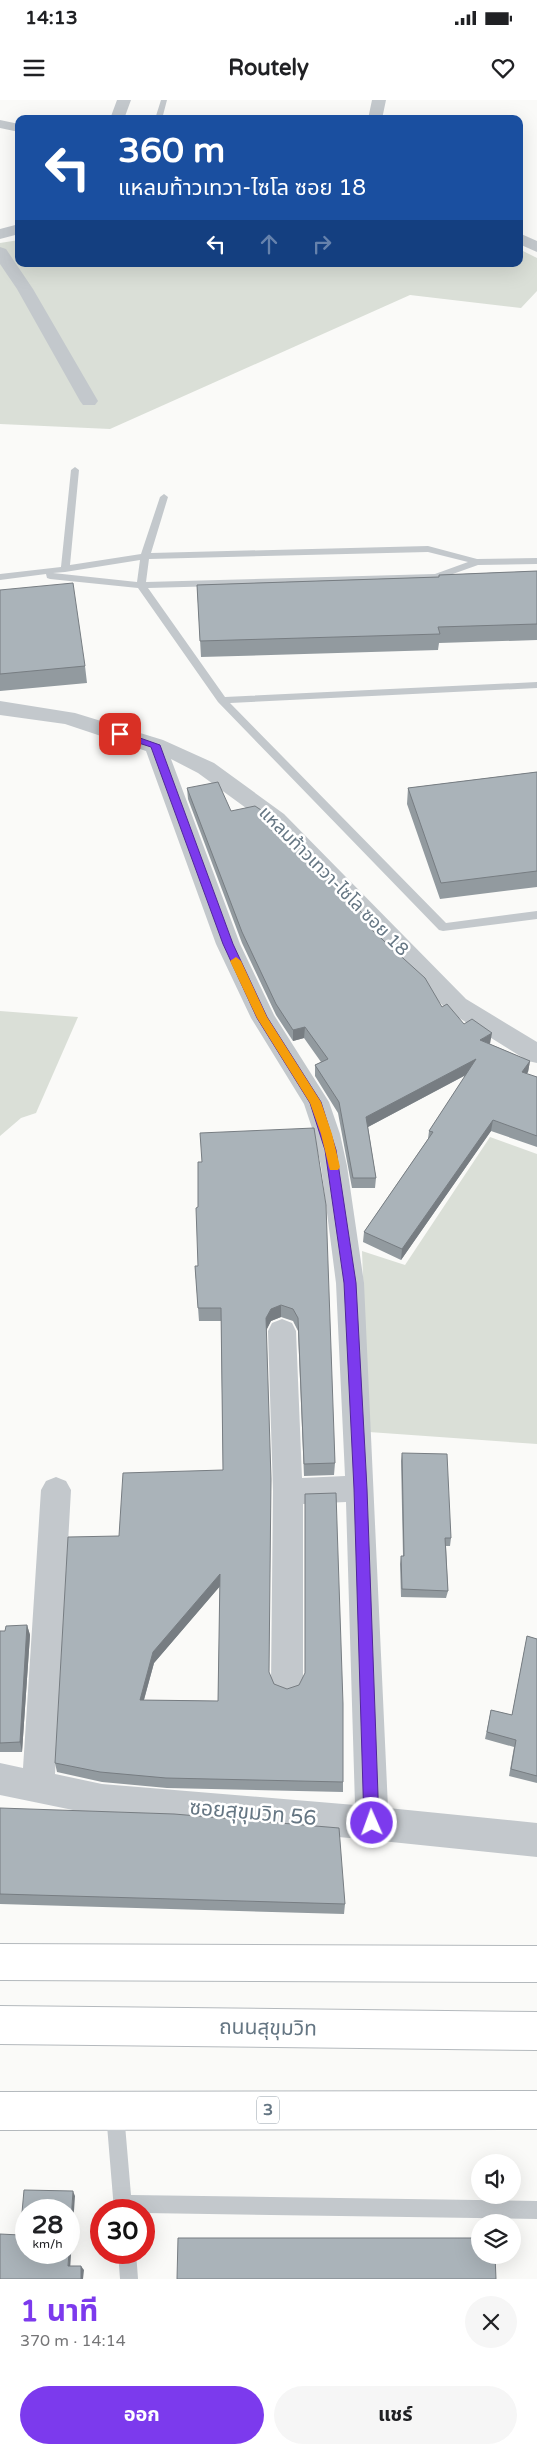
<!DOCTYPE html>
<html lang="th">
<meta charset="utf-8">
<style>
body{margin:0;font-family:"Varela Round","Noto Sans Thai",sans-serif;background:#f6f6f6;color:#202124;height:100vh;display:flex;flex-direction:column;font-size:19px;white-space:nowrap}
*{box-sizing:border-box;margin:0}
p{font-size:16px;color:#757577}
.icon{flex:none;width:28px;height:28px;fill:none;stroke:currentColor;stroke-width:2;stroke-linecap:round;stroke-linejoin:round}
.map{position:relative;height:2179px;overflow:hidden}
.drawer{display:flex;flex-direction:column;background:#fff;flex:1}
.drawer>*{flex:none}
.hud{position:absolute;left:15px;top:15px;width:508px;height:152px;border-radius:10px;box-shadow:0 5px 20px #0002;background:#1a4fa0;color:#fff;overflow:hidden}
.buttons{position:absolute;left:471px;top:2054px;display:grid;gap:10px}
.buttons a{display:grid;place-items:center;width:50px;height:50px;border-radius:50%;background:#fff;box-shadow:0 5px 20px #0002;font-size:25px}
.speed{position:absolute;left:15px;top:2099px;display:flex;gap:10px;font-size:25px;font-weight:700;text-align:center}
.speed>*{display:grid;place-content:center;width:65px;height:65px;border-radius:50%;background:#fff;box-shadow:0 5px 20px #0002;line-height:1}
.speed small{font-size:12px;font-weight:400}
.speed .limit{border:8px solid #d22;background:#fff;color:#111}
.pin{position:absolute;display:grid;place-items:center;width:42px;height:42px;color:#fff;margin:-21px;border-radius:10px;box-shadow:0 2px 8px #0006}
.me{position:absolute;width:55px;margin:-28px;rotate:358deg;stroke-linejoin:round;filter:drop-shadow(0 0 4px #0008)}
.turn{display:flex;align-items:center;gap:18px;height:105px;padding:0 20px;font-size:22px}
.turn .icon{width:65px;height:65px;stroke-width:2.5}
.turn b{display:block;font-size:35px;line-height:42px}
.lanes{display:flex;align-items:center;height:48px;padding:0 20px;background:#0003;justify-content:center;gap:25px;direction:ltr}
.lanes .off{opacity:.35}
.round{display:grid;place-items:center;flex:none;width:52px;height:52px;border-radius:26px;background:#f6f6f6}
.headline{display:flex;align-items:center;justify-content:space-between;height:85px;padding:0 20px}
h1{font-size:30px;font-weight:700;line-height:38px;color:#7c3aed}
.primary-button{display:flex;gap:10px;margin-top:auto;padding:10px 20px}
.primary-button a{flex:1;height:58px;border-radius:30px;background:#7c3aed;color:#fff;font-size:20px;font-weight:700;line-height:58px;text-align:center}
.primary-button a+a{background:#f6f6f6;color:#202124}
.status{display:flex;justify-content:space-between;align-items:center;height:35px;padding:0 25px;background:#fff;direction:ltr}
.status svg{height:14px;fill:currentColor}
header{display:flex;justify-content:space-between;align-items:center;height:65px;padding:0 20px;background:#fff;font-size:22px;font-weight:700}
.map>svg:first-child{display:block}
.green{fill:#dadfd7}
.lines{fill:none;stroke-linecap:round;stroke-linejoin:round}
.trunk-casing{stroke:#b4b9bd;stroke-width:2}
.service{fill:#c3c8cc;fill-rule:evenodd}
.minor{fill:#c3c8cc;fill-rule:evenodd}
.trunk{fill:#fff;fill-rule:evenodd}
.wall{fill:#929a9f;fill-rule:evenodd}
.shaded-wall{fill:#777d82}
.building{fill:#aab3b9;stroke:#777d82;fill-rule:evenodd}
.route{fill:#7c3aed;stroke:#51269a}
.slow{fill:#f59e0b}
.labels{text-anchor:middle;dominant-baseline:central;stroke-width:5;stroke-linejoin:round;paint-order:stroke}
.shield{fill:#fff;stroke:#939fa8;stroke-width:1}
.shield-label{font-size:16px;font-weight:bold;fill:#657683}
.street-label{font-size:18px;fill:#657683;stroke:#fff}
.near-street-label{font-size:21px;fill:#657683;stroke:#fff}
</style>
<div class="status"><b>14:13</b><svg viewBox="0 0 49 12"><path d="M0 12V9h3v3zM5 12V6h3v6zM10 12V3h3v9zM15 12V0h3v12zM26 1h20v11H26zM47 4h2v5h-2z"/></svg></div>
<header><svg class="icon" aria-label="menu" viewBox="0 0 24 24"><path d="M4 6h16M4 12h16M4 18h16"/></svg>Routely<svg class="icon" aria-label="heart" viewBox="0 0 24 24"><path d="M12 20l-8-8c-3-5 5-10 8-4 3-6 11-1 8 4z"/></svg></header>
<div class="map">
<svg width="537" height="2179" viewBox="0 0 537 2179">
<rect width="100%" height="100%" fill="#fafaf8"/>
<path class="green" d="M 19,140 L 19,164 L 519,164 L 519,149 L 537,158 L 537,191 L 521,208 L 410,195 L 110,329 L 0,324 L 0,143 Z
M 0,911 L 78,917 L 36,1013 L 21,1018 L 0,1036 Z
M 490,1037 L 537,1054 L 537,1344 L 369,1332 L 362,1151 L 405,1165 Z"/>
<g class="lines">
<defs>
<path id="trunk" d="M 0,1844 L 537,1846 L 537,1882 L 0,1880 Z
M 0,1906 L 537,1912 L 537,1950 L 0,1944 Z
M 537,1991 L 537,2029 L 0,2030 L 0,1992 Z"/>
</defs>
<use href="#trunk" class="trunk-casing"/>
<path class="service" d="M 161,0 L 167,0 L 162,19 L 155,19 Z
M 75,367 L 79,370 L 70,465 L 141,454 L 160,397 L 164,394 L 168,397 L 151,453 L 428,446 L 477,459 L 537,458 L 537,464 L 478,465 L 436,480 L 148,488 L 225,597 L 537,582 L 537,588 L 230,603 L 446,823 L 537,811 L 537,819 L 443,831 L 439,830 L 218,602 L 138,488 L 50,479 L 47,478 L 46,474 L 0,480 L 0,474 L 61,467 L 71,370 ZM 428,452 L 468,462 L 435,474 L 146,482 L 149,459 ZM 140,460 L 137,482 L 53,473 L 65,472 Z
M 115,2004 L 121,2007 L 124,2013 L 131,2095 L 537,2101 L 537,2119 L 144,2113 L 144,2110 L 114,2110 L 106,2013 L 109,2007 Z
M 118,2152 L 136,2152 L 138,2179 L 120,2179 Z"/>
<path class="minor" d="M 117,0 L 131,0 L 124,19 L 110,19 Z
M 372,0 L 386,0 L 382,19 L 368,19 Z
M 0,20 L 19,24 L 19,32 L 0,28 Z
M 19,124 L 19,134 L 0,139 L 0,129 Z
M 519,133 L 537,141 L 537,152 L 519,144 Z
M 0,147 L 6,149 L 33,189 L 98,301 L 95,305 L 83,305 L 80,301 L 17,189 L 0,164 Z
M 0,601 L 75,613 L 163,640 L 214,663 L 284,714 L 466,899 L 537,942 L 537,963 L 528,961 L 448,911 L 268,724 L 198,673 L 171,659 L 240,844 L 274,915 L 329,1002 L 340,1034 L 347,1066 L 364,1183 L 388,1708 L 537,1723 L 537,1757 L 372,1740 L 102,1716 L 0,1695 L 0,1663 L 23,1668 L 41,1390 L 46,1381 L 56,1377 L 66,1381 L 71,1390 L 55,1674 L 102,1684 L 355,1705 L 346,1402 L 303,1404 L 303,1583 L 298,1594 L 287,1598 L 276,1594 L 271,1583 L 273,1391 L 268,1231 L 272,1223 L 282,1219 L 292,1223 L 296,1231 L 302,1378 L 345,1376 L 336,1183 L 321,1066 L 314,1034 L 304,1004 L 251,918 L 216,844 L 146,651 L 65,624 L 0,615 Z"/>
<use href="#trunk" class="trunk"/>
</g>
<path class="wall" d="M 537,471 L 537,540 L 439,543 L 438,550 L 201,557 L 197,485 L 439,477 L 439,475 Z
M 0,490 L 85,566 L 87,583 L 0,591 Z
M 537,672 L 537,787 L 440,799 L 407,704 L 408,688 Z
M 187,688 L 231,711 L 372,830 L 442,907 L 490,944 L 530,961 L 528,972 L 526,974 L 537,977 L 537,1047 L 491,1031 L 401,1160 L 363,1142 L 364,1132 L 428,1039 L 429,1031 L 466,975 L 368,1027 L 376,1078 L 375,1088 L 352,1088 L 338,1013 L 315,976 L 315,965 L 321,962 L 304,938 L 293,941 L 276,915 L 242,843 L 188,699 Z
M 314,1028 L 335,1363 L 334,1375 L 304,1376 L 298,1231 L 293,1221 L 281,1217 L 271,1221 L 266,1230 L 269,1573 L 274,1584 L 343,1682 L 343,1692 L 167,1688 L 102,1682 L 57,1672 L 55,1663 L 119,1436 L 223,1370 L 221,1221 L 199,1221 L 195,1166 L 198,1166 L 198,1107 ZM 220,1486 L 218,1601 L 144,1600 L 154,1563 Z
M 402,1353 L 451,1438 L 450,1446 L 446,1446 L 448,1491 L 446,1498 L 401,1497 L 400,1464 L 401,1456 L 403,1456 L 401,1361 Z
M 27,1525 L 30,1535 L 22,1652 L 0,1652 L 0,1531 L 5,1531 Z
M 527,1536 L 537,1539 L 537,1683 L 509,1676 L 514,1647 L 485,1639 L 491,1610 L 512,1615 Z
M 0,1708 L 345,1804 L 344,1814 L 0,1804 Z"/>
<path class="shaded-wall" d="M 305,927 L 304,938 L 293,941 L 293,930 Z
M 492,933 L 490,944 L 480,940 Z
M 476,959 L 475,970 L 366,1028 L 366,1017 Z
M 530,961 L 528,972 L 520,983 L 522,972 Z
M 493,1020 L 491,1031 L 401,1160 L 402,1149 Z
M 281,1205 L 281,1217 L 271,1221 L 266,1231 L 266,1218 L 271,1209 Z
M 220,1474 L 221,1485 L 154,1563 L 141,1610 L 140,1600 L 153,1552 Z
M 27,1525 L 30,1535 L 22,1652 L 20,1642 Z
M 73,2091 L 75,2096 L 70,2170 L 68,2166 Z
M 81,2166 L 84,2170 L 83,2179 L 81,2179 Z"/>
<path class="building" d="M 537,471 L 537,524 L 438,527 L 440,534 L 200,541 L 197,485 L 439,477 L 439,475 Z
M 73,483 L 85,566 L 0,574 L 0,490 Z
M 537,672 L 537,771 L 441,783 L 408,688 Z
M 218,682 L 231,711 L 255,706 L 267,714 L 364,815 L 372,830 L 425,878 L 442,907 L 447,904 L 464,924 L 472,919 L 492,933 L 480,940 L 530,961 L 522,972 L 537,977 L 537,1036 L 493,1020 L 402,1149 L 364,1132 L 433,1032 L 429,1031 L 476,959 L 366,1017 L 376,1078 L 353,1078 L 339,1002 L 315,965 L 328,959 L 305,927 L 293,930 L 276,904 L 242,832 L 187,688 Z
M 314,1028 L 326,1105 L 335,1363 L 304,1364 L 298,1218 L 293,1209 L 281,1205 L 271,1209 L 266,1218 L 271,1379 L 269,1572 L 274,1584 L 287,1589 L 299,1585 L 305,1573 L 305,1394 L 336,1393 L 343,1604 L 343,1682 L 166,1678 L 100,1672 L 55,1663 L 68,1437 L 119,1436 L 123,1373 L 223,1370 L 221,1208 L 198,1208 L 195,1166 L 198,1166 L 196,1108 L 198,1107 L 198,1062 L 202,1062 L 200,1033 ZM 220,1474 L 218,1601 L 140,1600 L 153,1552 Z
M 402,1353 L 447,1354 L 451,1438 L 445,1438 L 448,1491 L 402,1489 L 401,1456 L 404,1456 Z
M 27,1525 L 20,1642 L 0,1643 L 0,1531 L 5,1531 L 6,1526 Z
M 527,1536 L 537,1539 L 537,1676 L 511,1669 L 516,1640 L 487,1632 L 491,1610 L 512,1615 Z
M 0,1708 L 174,1714 L 339,1728 L 345,1804 L 0,1794 Z
M 24,2090 L 73,2091 L 69,2152 L 69,2110 L 26,2110 L 26,2152 L 69,2152 L 68,2166 L 81,2166 L 81,2179 L 0,2179 L 0,2134 L 20,2135 Z
M 178,2138 L 480,2138 L 480,2155 L 495,2155 L 496,2179 L 177,2179 Z"/>
<path class="route" d="M 120,631 L 160,645 L 233,844 L 267,917 L 321,1002 L 336,1050 L 356,1183 L 367,1389 L 379,1723 L 377,1728 L 372,1730 L 367,1728 L 364,1723 L 354,1389 L 344,1183 L 325,1050 L 310,1003 L 257,918 L 223,844 L 151,647 L 117,636 L 117,632 Z"/>
<path class="slow" d="M 236,857 L 241,861 L 267,917 L 321,1002 L 332,1034 L 340,1067 L 338,1070 L 330,1070 L 329,1067 L 321,1034 L 310,1003 L 257,918 L 230,861 Z"/>
<g class="labels">
<rect class="shield" x="257" y="1996.5" width="22" height="27" rx="4"/>
<g class="shield-label">
<text x="268" y="2010">3</text>
</g>
<g class="street-label">
<text transform="translate(334 781) rotate(45)">แหลมท้าวเทวา-ไซโล ซอย 18</text>
</g>
<g class="near-street-label">
<text transform="translate(253 1713) rotate(5)">ซอยสุขุมวิท 56</text>
<text transform="translate(268 1928) rotate(1)">ถนนสุขุมวิท</text>
</g>
</g>
</svg>
<div class="buttons">
<a><svg class="icon" aria-label="sound" viewBox="0 0 24 24"><path d="M4 9h4l5-4v14l-5-4H4zM17 9q2 3 0 6"/></svg></a>
<a><svg class="icon" aria-label="layers" viewBox="0 0 24 24"><path d="M12 4l9 5-9 5-9-5zM3 14l9 5 9-5"/></svg></a>
</div>
<div class="speed"><div>28<small>km/h</small></div><div class="limit">30</div></div>
<div class="pin" style="left:120px;top:634px;background:#d93025"><svg class="icon" aria-label="arrive" viewBox="0 0 24 24"><path d="M6 21V4h12l-3 4 3 4H6"/></svg></div>
<svg class="me" style="left:372px;top:1723px" viewBox="-20 -20 40 40"><circle r="17" fill="#7c3aed" stroke="#fff" stroke-width="3"/><path d="M0-11L8 9 0 5-8 9z" fill="#fff"/></svg>
<div class="hud">
<div class="turn"><svg class="icon" aria-label="left" viewBox="0 0 24 24"><path d="M17 20v-9H6M10 6l-5 5 5 5"/></svg><div><b>360 m</b>แหลมท้าวเทวา-ไซโล ซอย 18</div></div>
<div class="lanes"><svg class="icon" aria-label="left" viewBox="0 0 24 24"><path d="M17 20v-9H6M10 6l-5 5 5 5"/></svg><svg class="icon off" aria-label="ahead" viewBox="0 0 24 24"><path d="M12 20V5M6 11l6-6 6 6"/></svg><svg class="icon off" aria-label="right" viewBox="0 0 24 24"><path d="M7 20v-9h11M14 6l5 5-5 5"/></svg></div>
</div>
</div>
<section class="drawer">
<div class="headline"><div><h1>1 นาที</h1><p>370 m · 14:14</p></div><a class="round"><svg class="icon" aria-label="close" viewBox="0 0 24 24"><path d="M6 6l12 12M18 6L6 18"/></svg></a></div>
<div class="primary-button"><a>ออก</a><a>แชร์</a></div>
</section>
